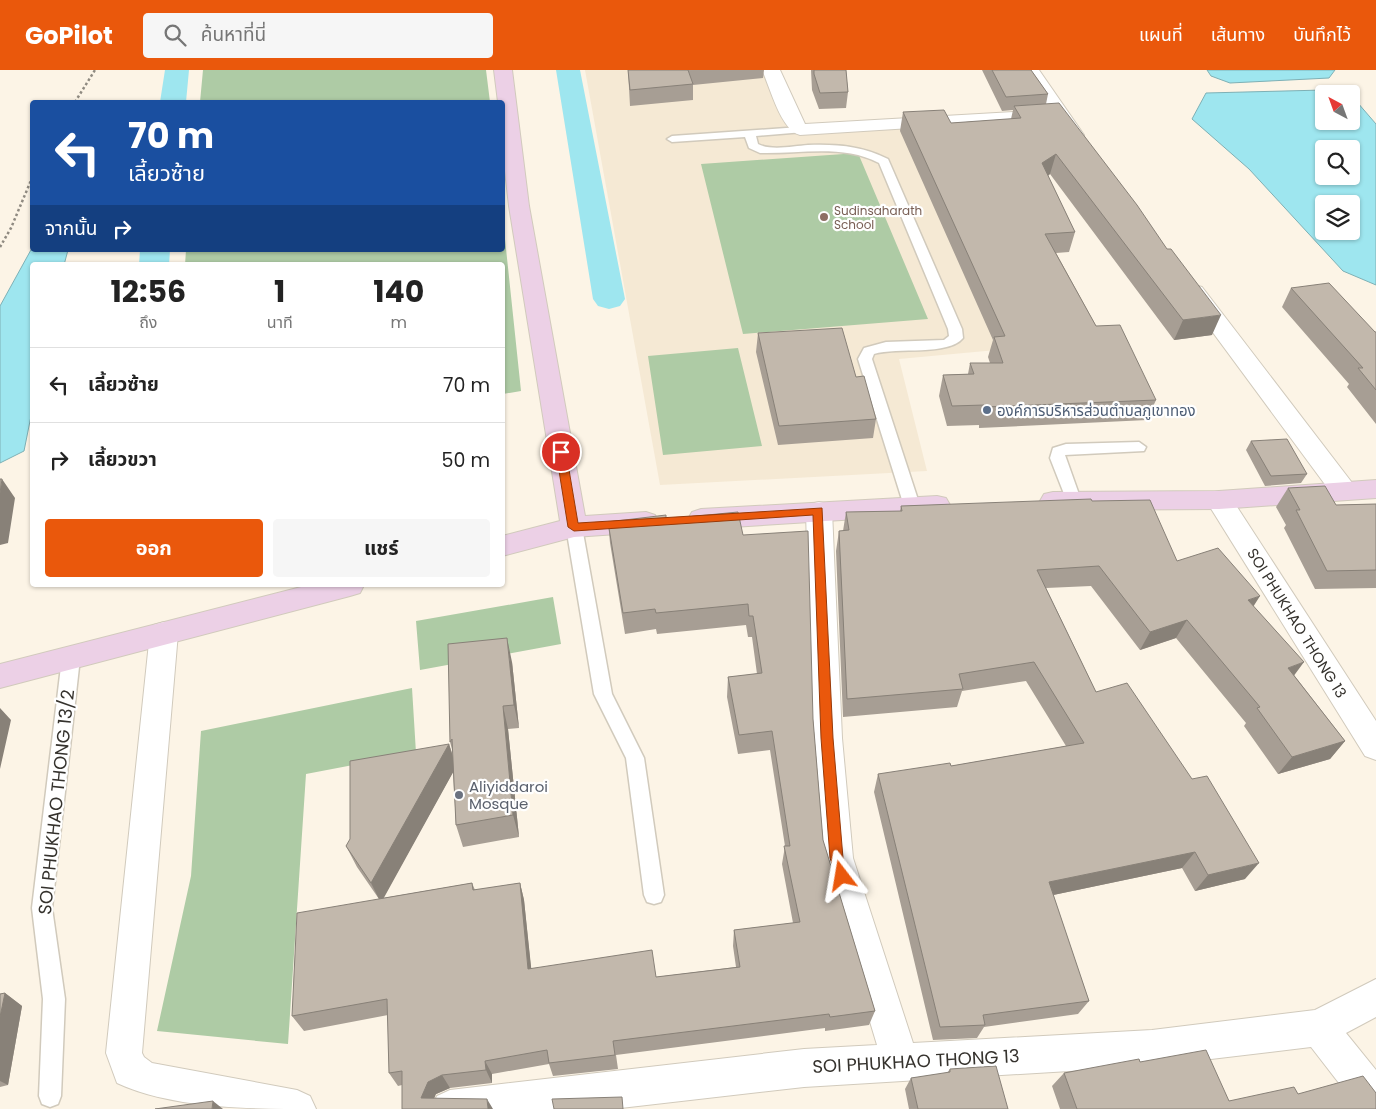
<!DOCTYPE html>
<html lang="th">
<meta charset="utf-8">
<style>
body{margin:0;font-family:Poppins,"Noto Sans Thai",sans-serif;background:#f6f6f6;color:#222;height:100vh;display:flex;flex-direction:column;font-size:19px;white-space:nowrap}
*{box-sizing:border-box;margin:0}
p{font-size:16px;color:#767676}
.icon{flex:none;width:28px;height:28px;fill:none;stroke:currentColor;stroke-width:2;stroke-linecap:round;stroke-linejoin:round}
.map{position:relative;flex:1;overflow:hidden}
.side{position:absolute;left:30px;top:192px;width:475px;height:325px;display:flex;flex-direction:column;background:#fff;border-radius:5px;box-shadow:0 1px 4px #0004}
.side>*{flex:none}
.hud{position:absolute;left:30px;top:30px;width:475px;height:152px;border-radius:5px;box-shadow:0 1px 4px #0004;background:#1a4fa0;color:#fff;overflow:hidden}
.needle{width:32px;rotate:319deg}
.buttons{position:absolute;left:1315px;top:15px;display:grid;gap:10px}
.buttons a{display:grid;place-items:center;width:45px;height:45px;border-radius:5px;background:#fff;box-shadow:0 1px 4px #0004;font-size:25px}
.pin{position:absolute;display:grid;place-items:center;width:42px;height:42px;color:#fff;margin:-21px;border:2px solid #fff;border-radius:50%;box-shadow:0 1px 5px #0007}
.me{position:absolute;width:55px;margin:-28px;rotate:346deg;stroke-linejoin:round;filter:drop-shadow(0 0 4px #0008)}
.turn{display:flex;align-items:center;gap:18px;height:105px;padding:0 15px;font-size:22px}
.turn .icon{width:65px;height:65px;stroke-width:2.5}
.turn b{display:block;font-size:35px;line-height:42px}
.then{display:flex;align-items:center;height:48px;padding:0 15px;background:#0003;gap:10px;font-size:19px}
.eta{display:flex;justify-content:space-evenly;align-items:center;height:85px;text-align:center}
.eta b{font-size:30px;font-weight:700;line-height:35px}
.button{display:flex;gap:10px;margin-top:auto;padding:10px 15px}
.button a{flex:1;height:58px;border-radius:5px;background:#ea580c;color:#fff;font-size:20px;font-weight:700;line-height:58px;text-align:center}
.button a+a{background:#f6f6f6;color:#222}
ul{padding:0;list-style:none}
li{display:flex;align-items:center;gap:15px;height:75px;padding:0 15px;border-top:1px solid #e0e0e0}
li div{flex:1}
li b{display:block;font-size:19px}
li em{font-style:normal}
header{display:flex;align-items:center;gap:30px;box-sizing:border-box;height:70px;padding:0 25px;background:#ea580c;color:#fff}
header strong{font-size:24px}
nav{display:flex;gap:28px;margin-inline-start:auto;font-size:18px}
.search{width:350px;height:45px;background:#f6f6f6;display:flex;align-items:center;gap:12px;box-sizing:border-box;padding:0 18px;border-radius:5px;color:#767676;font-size:19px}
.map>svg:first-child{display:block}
.built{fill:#f5e9d4}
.green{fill:#aecba5}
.water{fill:#9ee6ef;stroke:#7eb0b5;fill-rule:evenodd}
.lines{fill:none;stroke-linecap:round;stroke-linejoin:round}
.canal{fill:#9ee6ef;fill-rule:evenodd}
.lane-casing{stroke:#d1cabc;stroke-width:3}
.street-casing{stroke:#d1cabc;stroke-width:2}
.secondary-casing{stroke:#d1cabc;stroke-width:2}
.path{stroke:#8f8a81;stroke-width:2.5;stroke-dasharray:2.5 2.5;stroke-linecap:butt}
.lane{fill:#fff;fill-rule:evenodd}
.street{fill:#fff;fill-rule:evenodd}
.secondary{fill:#ecd0e6;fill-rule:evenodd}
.wall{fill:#a79e94}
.shaded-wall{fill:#888178}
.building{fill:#c2b8ac;stroke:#888178}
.route{fill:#ea580c;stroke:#983908}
.education-dot{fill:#8d6e63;stroke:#fff;stroke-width:2}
.service-dot{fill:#5c6f8a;stroke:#fff;stroke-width:2}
.worship-dot{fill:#6b7280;stroke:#fff;stroke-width:2}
.labels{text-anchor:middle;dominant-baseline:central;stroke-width:4.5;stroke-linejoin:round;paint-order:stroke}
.far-education-label{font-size:12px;fill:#785e54;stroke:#fff;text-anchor:start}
.service-label{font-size:15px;fill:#4e5e75;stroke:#fff;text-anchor:start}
.street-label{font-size:15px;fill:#35322d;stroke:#fff}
.worship-label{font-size:15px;fill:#5b616d;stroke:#fff;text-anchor:start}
.near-street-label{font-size:18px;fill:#35322d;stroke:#fff}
</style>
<header>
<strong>GoPilot</strong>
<div class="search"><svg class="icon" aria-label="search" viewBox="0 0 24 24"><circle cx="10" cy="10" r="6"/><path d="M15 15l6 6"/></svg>ค้นหาที่นี่</div>
<nav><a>แผนที่</a><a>เส้นทาง</a><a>บันทึกไว้</a></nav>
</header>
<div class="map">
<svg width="1376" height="1039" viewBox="0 0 1376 1039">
<rect width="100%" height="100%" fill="#fcf4e6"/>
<path class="built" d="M 585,0 L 765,0 L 794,64 L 984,51 L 1104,270 L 899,289 L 927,401 L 660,415 Z"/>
<path class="green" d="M 203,0 L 486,0 L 490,32 L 200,32 Z
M 858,83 L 928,249 L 743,264 L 701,94 Z
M 503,150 L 521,321 L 503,324 L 502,195 L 185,195 L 186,180 L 502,180 Z
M 738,278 L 762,376 L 663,385 L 648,286 Z
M 553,527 L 561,574 L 420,600 L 416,551 Z
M 412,618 L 416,683 L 306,704 L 288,974 L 157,961 L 191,806 L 201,661 Z"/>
<path class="water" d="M 1207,0 L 1335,0 L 1329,8 L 1230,13 L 1211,6 Z
M 1324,20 L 1350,24 L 1324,24 L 1324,51 L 1351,51 L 1351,25 L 1376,54 L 1376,215 L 1343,201 L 1249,99 L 1192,49 L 1206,23 ZM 1324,79 L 1351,79 L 1351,106 L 1324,106 ZM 1324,134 L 1351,134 L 1351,161 L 1324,161 Z
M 32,178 L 32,180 L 68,180 L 64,195 L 32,195 L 32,341 L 24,381 L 0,393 L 0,236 Z"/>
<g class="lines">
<path class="canal" d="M 165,0 L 189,0 L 186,32 L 160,32 Z
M 556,0 L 580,0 L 625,229 L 620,236 L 609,239 L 598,236 L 593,229 Z
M 140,180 L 170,180 L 169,195 L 139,195 Z"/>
<defs>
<path id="lane" d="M 800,57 L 804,58 L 804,62 L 756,66 L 758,74 C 771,81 794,76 808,75 C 837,74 862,76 888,89 L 962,259 L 963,268 C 949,286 897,277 874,284 L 872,289 L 920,436 L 917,440 L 907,440 L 904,436 L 858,289 L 864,278 L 886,272 L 944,270 L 949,266 L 948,259 L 879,93 C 843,74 800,84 760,83 L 749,78 L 745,67 L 672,72 L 667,69 L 672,66 Z
M 1139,372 L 1146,377 L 1144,381 L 1065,385 L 1081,430 L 1078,434 L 1068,434 L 1050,388 L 1053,378 L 1066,374 Z
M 574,451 L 579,453 L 582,457 L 612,624 L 644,688 L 664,825 L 661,832 L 654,834 L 647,832 L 644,825 L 626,688 L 594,624 L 566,457 L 569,453 Z
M 71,581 L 77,583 L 80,588 L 52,838 L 65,929 L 61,1026 L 58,1034 L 50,1037 L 42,1034 L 39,1026 L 43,929 L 32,838 L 62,588 L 65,583 Z"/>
<path id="street" d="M 762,0 L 780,0 L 805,54 L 1049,40 L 1021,0 L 1039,0 L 1084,65 L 1082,69 L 1068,69 L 1055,49 L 800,65 C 781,61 770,17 762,0 Z
M 1194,215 L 1202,217 L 1353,414 L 1357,421 L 1353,428 L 1344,430 L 1335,428 L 1183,222 L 1186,217 Z
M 1219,421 L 1228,423 L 1376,651 L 1376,690 L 1365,686 L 1210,437 L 1206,430 L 1210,423 Z
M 819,432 L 828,434 L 832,441 L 842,668 L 853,788 L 913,973 L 1152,960 L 1315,940 L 1376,909 L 1376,947 L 1346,963 L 1376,1000 L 1376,1039 L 1359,1039 L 1311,977 L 1152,996 L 804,1017 L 612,1039 L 431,1039 L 437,1026 L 450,1020 L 804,979 L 877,975 L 821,788 L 812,668 L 806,441 L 810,434 Z
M 164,552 L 174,555 L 178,563 L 142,983 L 144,987 L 152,993 L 297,1020 L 310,1026 L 316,1039 C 252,1039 173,1039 117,1013 L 106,983 L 150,563 L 154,555 Z"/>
<path id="secondary" d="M 494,0 L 512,0 L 529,136 L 585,446 L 646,442 L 655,445 L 659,452 L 655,459 L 646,462 L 574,467 L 502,486 L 502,466 L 560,451 L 509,136 L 502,75 L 502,32 L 498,32 Z
M 1376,410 L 1376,428 L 1219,439 L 1053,440 L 1044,438 L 1040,431 L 1044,424 L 1053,422 L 1219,421 Z
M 937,426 L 946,428 L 950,435 L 946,442 L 937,444 L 701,459 L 692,456 L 688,449 L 692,442 L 701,439 Z
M 309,515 L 364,515 L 360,523 L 350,526 L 0,618 L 0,594 Z"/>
</defs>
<use href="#lane" class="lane-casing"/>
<use href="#street" class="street-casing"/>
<use href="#secondary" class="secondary-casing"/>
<path class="path" d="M 75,32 L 95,0
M 0,177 L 11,158 L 32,108"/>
<use href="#lane" class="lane"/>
<use href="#street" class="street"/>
<use href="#secondary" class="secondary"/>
</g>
<path class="wall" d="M 628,0 L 764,0 L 763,8 L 693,15 L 693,30 L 630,36 Z
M 811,0 L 846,0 L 848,22 L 846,38 L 819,39 L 812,20 Z
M 982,0 L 1031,0 L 1048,24 L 1046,34 L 1212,265 L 1174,270 L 1050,104 L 1048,106 L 1075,162 L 1069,182 L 1056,183 L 1096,256 L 1156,330 L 1147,350 L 979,358 L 979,355 L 947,356 L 939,326 L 943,305 L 968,304 L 970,293 L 990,293 L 988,287 L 993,270 L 900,61 L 903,42 L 951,53 L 1011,49 L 1013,40 L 1002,41 Z
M 1291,218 L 1375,262 L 1376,262 L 1376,354 L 1347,317 L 1349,314 L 1282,237 Z
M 758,263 L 856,307 L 876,349 L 873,368 L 778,375 L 756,282 Z
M 1251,371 L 1307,404 L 1301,413 L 1265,416 L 1246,380 Z
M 1288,418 L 1336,435 L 1376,434 L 1376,518 L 1315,519 L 1284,458 L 1286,455 L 1276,437 Z
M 1092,431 L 1177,491 L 1253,536 L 1294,605 L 1345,671 L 1330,689 L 1278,704 L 1244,656 L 1246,653 L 1176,568 L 1140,580 L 1091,516 L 1046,518 L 1096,622 L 1245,809 L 1195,821 L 1182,798 L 1053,825 L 1089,931 L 1078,944 L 984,957 L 977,968 L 933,970 L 874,722 L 878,704 L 951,696 L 1066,676 L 1026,611 L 962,621 L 957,637 L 843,647 L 836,481 L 839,461 L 843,461 L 846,442 L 900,441 L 901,436 Z
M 666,449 L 743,465 L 813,649 L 823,770 L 875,941 L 869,955 L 825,961 L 825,958 L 616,985 L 618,999 L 553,1006 L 549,994 L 492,1004 L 492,1013 L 450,1018 L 402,1039 L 402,1015 L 398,1016 L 389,1003 L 388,945 L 304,961 L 292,946 L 379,829 L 357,797 L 346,776 L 449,674 L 453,686 L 452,679 L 450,672 L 512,592 L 519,658 L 508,659 L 519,767 L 463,777 L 456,755 L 453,702 L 383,828 L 472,813 L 475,820 L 520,813 L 524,830 L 531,899 L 656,907 L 736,897 L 733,876 L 734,860 L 793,853 L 782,794 L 785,776 L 770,680 L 738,684 L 727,627 L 728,607 L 757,604 L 752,567 L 748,567 L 746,555 L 657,564 L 656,559 L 625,564 L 610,473 L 608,452 Z
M 5,923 L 22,936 L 8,1015 L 0,1017 L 0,924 Z
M 1140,992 L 1229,1031 L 1298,1024 L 1376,1039 L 1060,1039 L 1052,1016 L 1064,1003 Z
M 950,999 L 1008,1039 L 909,1039 L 905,1019 L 911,1008 L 947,1003 Z"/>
<path class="shaded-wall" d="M 1056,84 L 1050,104 L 1036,113 L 1042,93 Z
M 1221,245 L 1212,265 L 1174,270 L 1183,250 Z
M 2,409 L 15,428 L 8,473 L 0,475 L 0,423 Z
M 1260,526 L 1248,545 L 1248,530 Z
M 1187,550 L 1176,568 L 1140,580 L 1150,562 Z
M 507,568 L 512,592 L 519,658 L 514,635 Z
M 1304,592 L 1290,611 L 1288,598 Z
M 503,636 L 508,659 L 519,767 L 513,745 Z
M 0,638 L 11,650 L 0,699 Z
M 1345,671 L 1330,689 L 1278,704 L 1292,687 Z
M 449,674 L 456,697 L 381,833 L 371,813 Z
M 1195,782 L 1182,798 L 1039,828 L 1049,812 Z
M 1259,793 L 1245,809 L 1195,821 L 1208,805 Z
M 520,813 L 524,830 L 533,915 L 528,899 Z
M 5,923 L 22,936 L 8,1015 L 0,1011 L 0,947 Z
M 485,991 L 492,1004 L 492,1013 L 486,1000 Z
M 442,1005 L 450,1018 L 436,1024 L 430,1039 L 421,1028 L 428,1012 Z
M 487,1029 L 493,1039 L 488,1039 Z
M 213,1031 L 223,1039 L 212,1039 Z"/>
<path class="building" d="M 628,0 L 688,0 L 693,14 L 630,20 Z
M 814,0 L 846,0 L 848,22 L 820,23 L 814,4 Z
M 992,0 L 1031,0 L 1048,24 L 1006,27 Z
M 1059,33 L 1137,135 L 1167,179 L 1171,179 L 1221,245 L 1183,250 L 1056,84 L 1042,93 L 1075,162 L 1045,164 L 1096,256 L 1120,255 L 1156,330 L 985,337 L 984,335 L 952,336 L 943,305 L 974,304 L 970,293 L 1003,293 L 994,267 L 1005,266 L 903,42 L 944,40 L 951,53 L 1021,48 L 1014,36 Z
M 1329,213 L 1375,262 L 1376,262 L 1376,320 L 1358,298 L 1363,298 L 1291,218 Z
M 842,258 L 856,307 L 864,306 L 876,349 L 779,356 L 758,263 Z
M 1287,369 L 1307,404 L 1271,406 L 1251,371 Z
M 0,409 L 2,409 L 0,423 Z
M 1325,416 L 1336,435 L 1376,434 L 1376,500 L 1327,501 L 1296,440 L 1300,440 L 1288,418 Z
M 1091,429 L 1092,431 L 1150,430 L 1177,491 L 1218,478 L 1260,526 L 1248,530 L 1304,592 L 1288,598 L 1345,671 L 1292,687 L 1257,638 L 1260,637 L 1187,550 L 1150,562 L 1099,496 L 1037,500 L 1096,622 L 1127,613 L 1192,709 L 1207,706 L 1259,793 L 1208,805 L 1195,782 L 1049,812 L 1089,931 L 983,945 L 985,955 L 940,957 L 878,704 L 950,693 L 951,696 L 1084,673 L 1034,592 L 959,604 L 963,619 L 847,629 L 839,461 L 849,460 L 846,442 L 902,441 L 901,436 Z
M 738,442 L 743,465 L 808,461 L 813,649 L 823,770 L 875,941 L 830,947 L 829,944 L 613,971 L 615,985 L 549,993 L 547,980 L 485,991 L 486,1000 L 442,1005 L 428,1012 L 421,1028 L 487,1029 L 488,1039 L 402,1039 L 402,1001 L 389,1003 L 387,929 L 292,946 L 297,843 L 472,813 L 473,820 L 520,813 L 528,899 L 652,880 L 656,907 L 740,897 L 734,860 L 800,852 L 784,776 L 790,776 L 772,661 L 739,665 L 728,607 L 762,603 L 753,546 L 749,546 L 748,534 L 656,543 L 655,539 L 623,543 L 608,452 L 666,445 L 666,449 Z
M 507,568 L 514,635 L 503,636 L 513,745 L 456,755 L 452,669 L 450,672 L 448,574 Z
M 449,674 L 371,813 L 346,776 L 350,769 L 350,691 Z
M 5,923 L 0,947 L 0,924 Z
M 1206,980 L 1229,1031 L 1294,1017 L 1298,1024 L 1363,1006 L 1376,1023 L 1376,1039 L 1077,1039 L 1064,1003 L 1139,989 L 1140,992 Z
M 996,996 L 1008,1039 L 918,1039 L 911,1008 L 950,1002 L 950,999 Z
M 622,1027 L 623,1039 L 554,1039 L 552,1029 Z
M 213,1031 L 212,1039 L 155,1039 Z"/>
<path class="route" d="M 561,378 L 566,382 L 578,453 L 822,438 L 833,668 L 843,788 L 849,806 L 847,811 L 842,813 L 838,811 L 830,788 L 821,668 L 813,445 L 574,461 L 568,457 L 556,382 Z"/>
<circle class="education-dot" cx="824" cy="147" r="5"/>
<circle class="service-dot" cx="987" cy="340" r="5"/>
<circle class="worship-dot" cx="459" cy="725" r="5"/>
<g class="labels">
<g class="far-education-label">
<text x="834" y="140">Sudinsaharath<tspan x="834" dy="14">School</tspan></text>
</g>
<g class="service-label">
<text x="997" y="340">องค์การบริหารส่วนตำบลภูเขาทอง</text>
</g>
<g class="street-label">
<text transform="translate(1297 553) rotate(58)">SOI PHUKHAO THONG 13</text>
</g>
<g class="worship-label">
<text x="469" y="716">Aliyiddaroi<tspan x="469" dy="17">Mosque</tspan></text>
</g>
<g class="near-street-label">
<text transform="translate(56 732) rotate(-84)">SOI PHUKHAO THONG 13/2</text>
<text transform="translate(916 991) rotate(-3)">SOI PHUKHAO THONG 13</text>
</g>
</g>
</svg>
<div class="buttons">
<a><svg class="needle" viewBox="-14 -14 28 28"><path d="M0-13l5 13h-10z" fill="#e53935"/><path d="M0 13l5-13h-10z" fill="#767676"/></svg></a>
<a><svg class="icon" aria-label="search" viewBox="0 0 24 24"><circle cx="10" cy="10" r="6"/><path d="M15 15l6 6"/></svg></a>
<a><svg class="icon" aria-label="layers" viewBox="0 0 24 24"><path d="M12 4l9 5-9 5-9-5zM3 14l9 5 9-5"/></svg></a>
</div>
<div class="pin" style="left:561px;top:382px;background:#d93025"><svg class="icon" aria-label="arrive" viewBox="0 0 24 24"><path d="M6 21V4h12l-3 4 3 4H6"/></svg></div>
<svg class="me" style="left:842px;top:806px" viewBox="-20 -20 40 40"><path d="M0-17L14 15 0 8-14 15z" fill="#ea580c" stroke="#fff" stroke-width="4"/></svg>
<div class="hud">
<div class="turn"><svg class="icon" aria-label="left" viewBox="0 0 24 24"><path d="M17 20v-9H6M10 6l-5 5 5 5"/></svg><div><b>70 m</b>เลี้ยวซ้าย</div></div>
<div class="then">จากนั้น<svg class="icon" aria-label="right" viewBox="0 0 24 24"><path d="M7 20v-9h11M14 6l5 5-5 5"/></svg></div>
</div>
<section class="side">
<div class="eta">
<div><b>12:56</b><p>ถึง</p></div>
<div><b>1</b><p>นาที</p></div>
<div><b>140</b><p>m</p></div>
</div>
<ul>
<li><svg class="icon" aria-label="left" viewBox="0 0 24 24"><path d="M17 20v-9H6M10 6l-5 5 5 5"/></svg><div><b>เลี้ยวซ้าย</b></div><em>70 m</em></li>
<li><svg class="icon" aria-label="right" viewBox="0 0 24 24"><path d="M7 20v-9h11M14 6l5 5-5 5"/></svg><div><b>เลี้ยวขวา</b></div><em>50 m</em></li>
</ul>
<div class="button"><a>ออก</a><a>แชร์</a></div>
</section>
</div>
